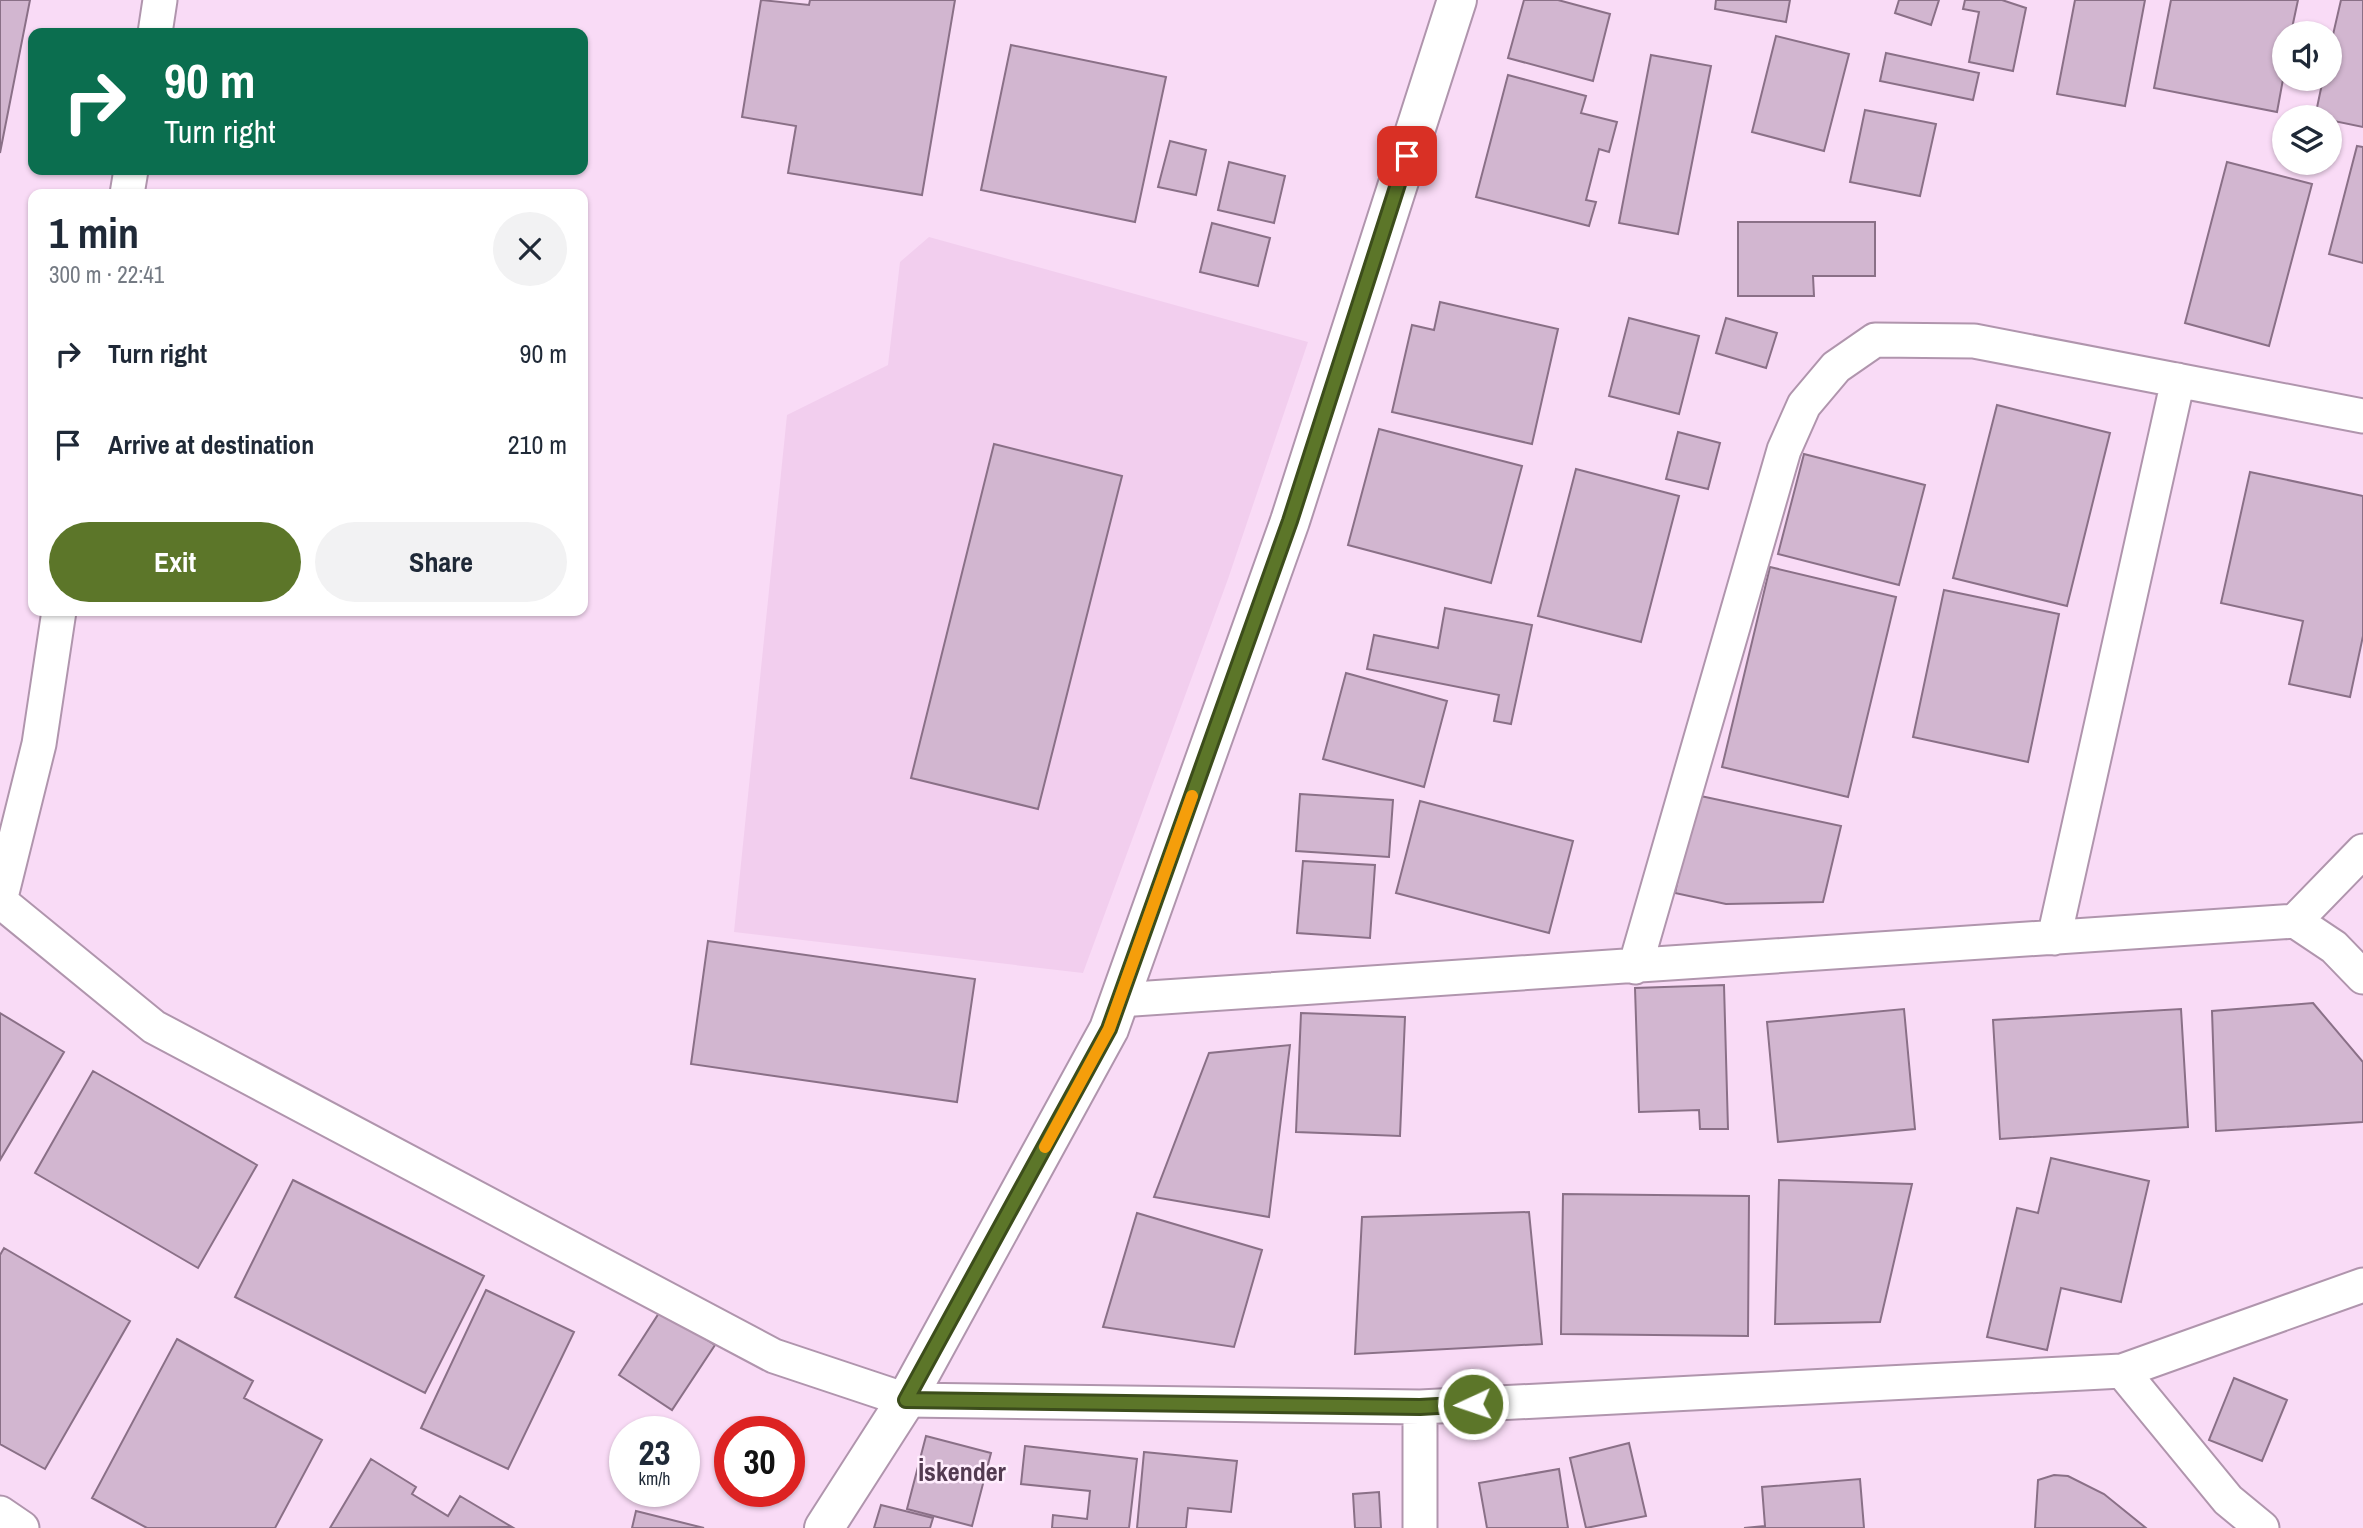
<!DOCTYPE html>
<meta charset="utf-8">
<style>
body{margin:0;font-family:"Archivo Narrow",sans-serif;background:#f2f2f3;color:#1f2937;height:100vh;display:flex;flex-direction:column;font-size:26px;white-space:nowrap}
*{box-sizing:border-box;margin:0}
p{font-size:23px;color:#747a83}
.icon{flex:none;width:38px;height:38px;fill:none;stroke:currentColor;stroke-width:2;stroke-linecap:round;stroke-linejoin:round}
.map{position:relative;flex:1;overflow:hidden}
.details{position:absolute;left:28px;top:189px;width:560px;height:427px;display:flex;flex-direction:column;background:#fff;border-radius:14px;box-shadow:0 2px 5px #0004}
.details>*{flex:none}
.hud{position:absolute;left:28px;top:28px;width:560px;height:147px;border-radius:14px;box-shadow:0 2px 5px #0004;background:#0b6e4f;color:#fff;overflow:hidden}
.controls{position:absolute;left:2272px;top:21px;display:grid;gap:14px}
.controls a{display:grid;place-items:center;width:70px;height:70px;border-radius:50%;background:#fff;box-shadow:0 2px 5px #0004;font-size:35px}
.speed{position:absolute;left:609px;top:1416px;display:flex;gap:14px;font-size:35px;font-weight:700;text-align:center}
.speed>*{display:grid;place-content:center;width:91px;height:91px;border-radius:50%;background:#fff;box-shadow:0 2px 5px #0004;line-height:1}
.speed small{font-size:18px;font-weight:400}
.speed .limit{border:10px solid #d22;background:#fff;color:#111}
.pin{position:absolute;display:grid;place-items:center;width:60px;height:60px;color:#fff;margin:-30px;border-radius:14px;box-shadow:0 4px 10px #0006}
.me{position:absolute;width:77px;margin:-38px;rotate:267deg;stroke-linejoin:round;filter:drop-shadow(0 0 5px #0008)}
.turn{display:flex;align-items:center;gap:24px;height:147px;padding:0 21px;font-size:32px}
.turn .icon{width:91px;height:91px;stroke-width:2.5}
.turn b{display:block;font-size:49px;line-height:60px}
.round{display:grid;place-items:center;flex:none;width:74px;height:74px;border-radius:37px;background:#f2f2f3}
.overview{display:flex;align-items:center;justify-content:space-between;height:119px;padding:0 21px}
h1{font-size:42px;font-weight:700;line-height:52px}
.button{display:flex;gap:14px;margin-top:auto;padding:14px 21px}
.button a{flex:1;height:80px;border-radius:42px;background:#5c7629;color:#fff;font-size:28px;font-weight:700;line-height:80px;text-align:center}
.button a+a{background:#f2f2f3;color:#1f2937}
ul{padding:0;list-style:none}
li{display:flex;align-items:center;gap:21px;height:91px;padding:0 21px}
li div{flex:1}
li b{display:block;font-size:26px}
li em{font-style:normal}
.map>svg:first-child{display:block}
.built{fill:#f2ceee}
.building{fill:#d2b6d0;stroke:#8a7087;stroke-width:2}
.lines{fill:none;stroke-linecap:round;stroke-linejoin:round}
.street-casing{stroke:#b095ad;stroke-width:37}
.secondary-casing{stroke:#b095ad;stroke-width:42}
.street{stroke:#fff;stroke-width:33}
.secondary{stroke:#fff;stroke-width:38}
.route-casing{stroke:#3c4d1b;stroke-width:18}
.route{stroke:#5c7629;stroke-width:12}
.slow{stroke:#f59e0b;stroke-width:12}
.labels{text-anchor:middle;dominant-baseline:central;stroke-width:5;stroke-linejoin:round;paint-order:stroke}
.district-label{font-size:26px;font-weight:bold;fill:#533b51;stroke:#ffedfd}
</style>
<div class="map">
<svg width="2363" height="1528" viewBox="0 0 2363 1528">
<rect width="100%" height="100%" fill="#f9dbf6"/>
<path class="built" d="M 929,237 L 1308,342 L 1228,579 L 1083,973 L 734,932 L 787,415 L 888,365 L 900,262 Z"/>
<path class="building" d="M 0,0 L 30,0 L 0,153 Z
M 761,0 L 809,5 L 810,0 L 955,0 L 922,195 L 788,173 L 796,126 L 742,117 Z
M 1524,0 L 1558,0 L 1610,14 L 1593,81 L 1508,58 Z
M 1716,0 L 1790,0 L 1786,22 L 1715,9 Z
M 1899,0 L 1939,0 L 1931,25 L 1895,13 Z
M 1965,0 L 2002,0 L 2026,8 L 2013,71 L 1969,62 L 1979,12 L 1963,9 Z
M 2075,0 L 2145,0 L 2125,106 L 2057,94 Z
M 2171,0 L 2298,0 L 2291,33 L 2284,33 L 2284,74 L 2277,112 L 2154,88 Z
M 2341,0 L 2363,0 L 2363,127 L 2329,120 L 2329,117 L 2315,117 L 2323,79 L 2329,79 L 2329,52 Z
M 1776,36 L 1849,54 L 1824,151 L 1752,132 Z
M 1011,45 L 1166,77 L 1135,222 L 981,190 Z
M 1886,53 L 1979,73 L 1973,100 L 1880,81 Z
M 1651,55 L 1711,66 L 1678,234 L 1619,223 Z
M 1508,75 L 1586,96 L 1581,113 L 1617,122 L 1609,152 L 1599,149 L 1586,200 L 1596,202 L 1589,226 L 1476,197 Z
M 1865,110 L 1936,124 L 1920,196 L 1850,182 Z
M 1170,141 L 1206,150 L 1196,195 L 1158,187 Z
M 2357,146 L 2363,147 L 2363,263 L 2329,254 Z
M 1229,162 L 1285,176 L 1274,223 L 1218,210 Z
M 2227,162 L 2312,184 L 2269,346 L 2185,323 Z
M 1738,222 L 1875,222 L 1875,276 L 1813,276 L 1814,296 L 1738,296 Z
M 1212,223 L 1270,238 L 1258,286 L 1200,272 Z
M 1440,302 L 1558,329 L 1532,444 L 1392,412 L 1412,325 L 1434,330 Z
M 1629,318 L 1699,336 L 1679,414 L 1609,396 Z
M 1726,318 L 1777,333 L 1766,368 L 1716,353 Z
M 1997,405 L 2110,433 L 2067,606 L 1953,578 Z
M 1379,429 L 1522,466 L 1491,583 L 1348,545 Z
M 1678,432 L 1720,443 L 1708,489 L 1666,479 Z
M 994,444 L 1122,476 L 1038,809 L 911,778 Z
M 1804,454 L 1925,485 L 1899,585 L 1778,554 Z
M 1576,469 L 1679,496 L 1641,642 L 1538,616 Z
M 2250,472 L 2363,496 L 2363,636 L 2350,697 L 2289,684 L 2303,621 L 2221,603 Z
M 1770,567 L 1896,597 L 1848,797 L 1722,767 Z
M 1944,590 L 2059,614 L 2028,762 L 1913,737 Z
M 1445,608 L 1532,625 L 1511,724 L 1494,721 L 1499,695 L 1367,669 L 1374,635 L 1438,648 Z
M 1346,673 L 1447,701 L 1424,787 L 1323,759 Z
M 1300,794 L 1393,800 L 1389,857 L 1296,851 Z
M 1696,795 L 1841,826 L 1823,902 L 1726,904 L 1675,893 Z
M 1420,801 L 1573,841 L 1549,933 L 1396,893 Z
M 1303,861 L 1375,865 L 1370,938 L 1297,933 Z
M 708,941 L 975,979 L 957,1102 L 691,1064 Z
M 1724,985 L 1728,1129 L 1700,1129 L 1699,1110 L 1639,1112 L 1635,988 Z
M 2313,1003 L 2363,1062 L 2363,1122 L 2216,1131 L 2212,1011 Z
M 1904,1009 L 1915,1129 L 1778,1142 L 1767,1022 Z
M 2181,1009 L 2188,1127 L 2000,1139 L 1993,1020 Z
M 0,1013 L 64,1052 L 0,1160 Z
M 1301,1013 L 1405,1017 L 1400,1136 L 1296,1132 Z
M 1290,1045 L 1269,1217 L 1154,1197 L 1209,1053 Z
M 93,1071 L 257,1165 L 198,1268 L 35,1173 Z
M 2051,1158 L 2149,1181 L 2121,1302 L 2061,1288 L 2047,1350 L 1987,1337 L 2017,1208 L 2038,1213 Z
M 293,1180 L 484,1276 L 425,1393 L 235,1297 Z
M 1779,1180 L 1912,1184 L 1880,1322 L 1775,1324 Z
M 1563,1194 L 1749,1196 L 1748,1336 L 1561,1334 Z
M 1529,1212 L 1542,1344 L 1355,1354 L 1362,1217 Z
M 1137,1213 L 1262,1250 L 1234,1347 L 1103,1327 Z
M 4,1248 L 130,1321 L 45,1469 L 0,1444 L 0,1255 Z
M 486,1290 L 574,1332 L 508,1469 L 421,1428 Z
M 661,1310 L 715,1345 L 672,1410 L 619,1375 Z
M 177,1339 L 253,1381 L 244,1398 L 322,1440 L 275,1528 L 147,1528 L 92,1498 Z
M 2234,1378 L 2287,1400 L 2262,1461 L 2209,1440 Z
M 926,1436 L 991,1453 L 972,1526 L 907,1509 Z
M 1629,1443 L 1646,1516 L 1586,1528 L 1570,1458 Z
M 1025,1446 L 1137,1459 L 1129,1528 L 1052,1528 L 1053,1515 L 1087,1519 L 1090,1491 L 1021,1484 Z
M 1144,1452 L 1237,1461 L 1231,1512 L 1188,1508 L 1186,1528 L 1137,1528 Z
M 371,1459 L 416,1487 L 412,1494 L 448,1516 L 460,1496 L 512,1527 L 330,1528 Z
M 1559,1469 L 1568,1528 L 1487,1528 L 1479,1483 Z
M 2054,1475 L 2068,1476 L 2104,1494 L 2146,1528 L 2035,1528 L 2038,1480 Z
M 1860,1479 L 1864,1528 L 1744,1528 L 1765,1526 L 1762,1487 Z
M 1379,1492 L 1381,1528 L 1355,1528 L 1353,1494 Z
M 881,1505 L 933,1518 L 930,1528 L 874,1528 Z
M 636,1511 L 704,1528 L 632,1528 Z"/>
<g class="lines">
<defs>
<path id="street" d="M 155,33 L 160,0
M 127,194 L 131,170
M 0,901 L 154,1027 L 774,1356 L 906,1400 L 1420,1407 L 2122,1371 L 2363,1285
M 0,901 L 39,744 L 59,611
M 2295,921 L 2363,851
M 2054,938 L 2178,380
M 1635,967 L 1784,450 L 1804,405 L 1836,367 L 1875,340 L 1974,341 L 2363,416
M 1119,1000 L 2295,921 L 2334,947 L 2363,977
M 2122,1371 L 2228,1500 L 2262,1528
M 1420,1407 L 1420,1528
M 0,1513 L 22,1528"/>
<path id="secondary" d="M 824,1528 L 906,1400 L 1109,1029 L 1290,521 L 1457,0"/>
</defs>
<use href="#street" class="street-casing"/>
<use href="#secondary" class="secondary-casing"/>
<use href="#street" class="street"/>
<use href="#secondary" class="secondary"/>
</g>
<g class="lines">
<defs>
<path id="route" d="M 1407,156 L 1290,521 L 1109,1029 L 906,1400 L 1420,1407 L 1473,1404"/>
</defs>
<use href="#route" class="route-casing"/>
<use href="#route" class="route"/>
<path class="slow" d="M 1045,1147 L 1109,1029 L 1192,796"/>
</g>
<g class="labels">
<g class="district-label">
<text x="962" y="1471">İskender</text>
</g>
</g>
</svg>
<div class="controls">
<a><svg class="icon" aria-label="sound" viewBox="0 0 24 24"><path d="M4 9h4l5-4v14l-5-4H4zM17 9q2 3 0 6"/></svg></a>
<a><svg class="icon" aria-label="layers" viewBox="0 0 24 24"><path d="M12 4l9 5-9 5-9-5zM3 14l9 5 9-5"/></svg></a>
</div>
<div class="speed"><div>23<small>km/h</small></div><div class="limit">30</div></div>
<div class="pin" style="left:1407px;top:156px;background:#d93025"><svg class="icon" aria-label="arrive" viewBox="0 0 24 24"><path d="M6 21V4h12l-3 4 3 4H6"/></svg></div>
<svg class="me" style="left:1473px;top:1404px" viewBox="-20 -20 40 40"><circle r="17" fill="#5c7629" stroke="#fff" stroke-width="3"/><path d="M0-11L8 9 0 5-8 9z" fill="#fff"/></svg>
<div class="hud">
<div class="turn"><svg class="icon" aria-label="right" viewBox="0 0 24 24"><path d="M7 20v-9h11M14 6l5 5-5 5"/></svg><div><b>90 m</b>Turn right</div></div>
</div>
<section class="details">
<div class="overview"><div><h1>1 min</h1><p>300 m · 22:41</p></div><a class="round"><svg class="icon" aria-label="close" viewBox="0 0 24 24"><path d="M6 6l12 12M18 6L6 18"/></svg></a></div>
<ul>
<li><svg class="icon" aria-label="right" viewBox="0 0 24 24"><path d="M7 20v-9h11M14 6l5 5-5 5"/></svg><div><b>Turn right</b></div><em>90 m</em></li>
<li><svg class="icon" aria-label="arrive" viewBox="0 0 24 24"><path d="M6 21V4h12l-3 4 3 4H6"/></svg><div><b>Arrive at destination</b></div><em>210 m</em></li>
</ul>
<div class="button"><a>Exit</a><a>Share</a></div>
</section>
</div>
